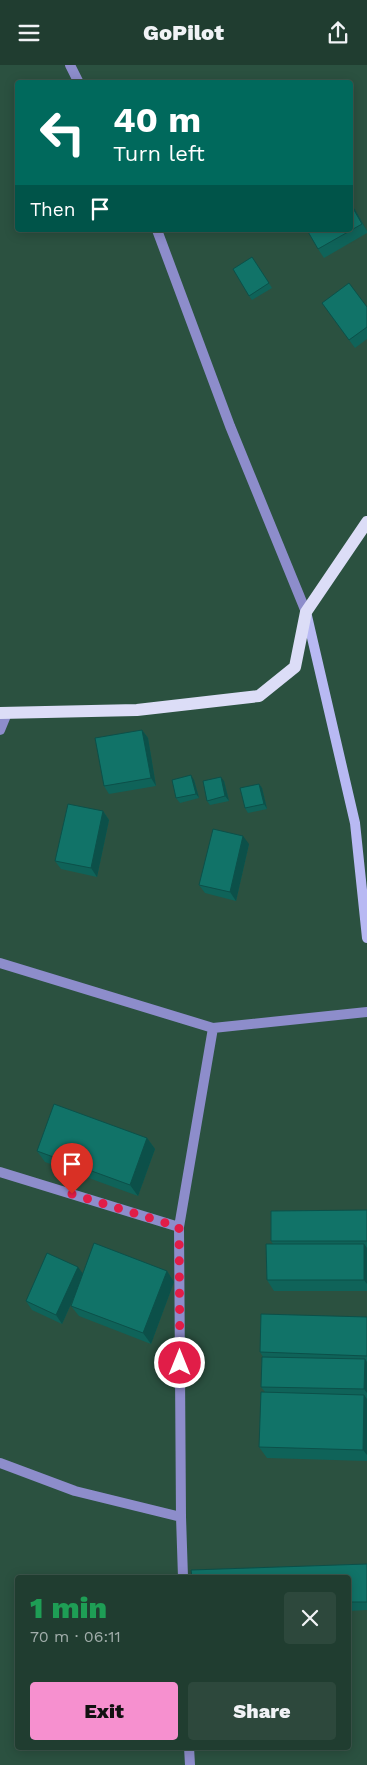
<!DOCTYPE html>
<meta charset="utf-8">
<style>
body{margin:0;font-family:"Work Sans",sans-serif;background:#2d483c;color:#f1f3f6;height:100vh;display:flex;flex-direction:column;font-size:19px;white-space:nowrap}
*{box-sizing:border-box;margin:0}
p{font-size:16px;color:#a2aeab}
.icon{flex:none;width:28px;height:28px;fill:none;stroke:currentColor;stroke-width:2;stroke-linecap:round;stroke-linejoin:round}
.map{position:relative;flex:1;overflow:hidden}
.panel{position:absolute;left:15px;top:1510px;width:336px;height:175px;display:flex;flex-direction:column;background:#203d30;border-radius:5px;box-shadow:0 2px 12px #0003,0 0 0 1px #3d564c}
.panel>*{flex:none}
.top-card{position:absolute;left:15px;top:15px;width:338px;height:152px;border-radius:5px;box-shadow:0 2px 12px #0003,0 0 0 1px #3d564c;background:#00695c;color:#fff;overflow:hidden}
.pin{position:absolute;display:grid;place-items:center;width:42px;height:42px;color:#fff;margin:-51px -21px;border-radius:50% 50% 50% 0;rotate:-45deg;box-shadow:0 0 5px #0007}
.pin .icon{rotate:45deg}
.me{position:absolute;width:55px;margin:-28px;rotate:0deg;stroke-linejoin:round;filter:drop-shadow(0 0 4px #0008)}
.turn{display:flex;align-items:center;gap:18px;height:105px;padding:0 15px;font-size:22px}
.turn .icon{width:65px;height:65px;stroke-width:2.5}
.turn b{display:block;font-size:35px;line-height:42px}
.then{display:flex;align-items:center;height:48px;padding:0 15px;background:#0003;gap:10px;font-size:19px}
.round{display:grid;place-items:center;flex:none;width:52px;height:52px;border-radius:5px;background:#2d483c}
.overview{display:flex;align-items:center;justify-content:space-between;height:85px;padding:0 15px}
h1{font-size:30px;font-weight:800;line-height:38px;color:#1e9e55}
.primary-button{display:flex;gap:10px;margin-top:auto;padding:10px 15px}
.primary-button a{flex:1;height:58px;border-radius:5px;background:#f690cf;color:#111;font-size:20px;font-weight:800;line-height:58px;text-align:center}
.primary-button a+a{background:#2d483c;color:#f1f3f6}
header{display:flex;justify-content:space-between;align-items:center;height:65px;padding:0 15px;background:#203d30;font-size:22px;font-weight:800}
.map>svg:first-child{display:block}
.lines{fill:none;stroke-linecap:round;stroke-linejoin:round}
.street{stroke:#8d8dcb;stroke-width:10}
.secondary{stroke:#b8b9f3;stroke-width:10}
.primary{stroke:#dcddf7;stroke-width:12}
.wall{fill:#0f6359}
.shaded-wall{fill:#0c5049}
.building{fill:#117368;stroke:#0c5049}
.route{stroke:#e11d48;stroke-width:9;stroke-dasharray:0 16.2}
</style>
<header><svg class="icon" aria-label="menu" viewBox="0 0 24 24"><path d="M4 6h16M4 12h16M4 18h16"/></svg>GoPilot<svg class="icon" aria-label="share" viewBox="0 0 24 24"><path d="M12 15V3M7 8l5-5 5 5M5 13v7h14v-7"/></svg></header>
<div class="map">
<svg width="367" height="1700" viewBox="0 0 367 1700">
<rect width="100%" height="100%" fill="#2b5140"/>
<g class="lines">
<path class="street" d="M 70,0 L 79,18
M 157,165 L 230,361 L 306,547
M 0,665 L 7,648
M 0,898 L 213,963
M 0,1107 L 179,1162 L 181,1452 L 183,1512
M 179,1162 L 213,963 L 367,947
M 0,1398 L 75,1426 L 181,1452
M 189,1682 L 190,1700"/>
<path class="secondary" d="M 307,551 L 355,758 L 367,873"/>
<path class="primary" d="M 0,648 L 137,645 L 259,631 L 295,602 L 306,547 L 367,457"/>
</g>
<path class="wall" d="M 350,136 L 367,166 L 367,168 L 324,193 L 318,184 Z
M 252,192 L 272,223 L 252,235 L 249,231 Z
M 322,238 L 367,242 L 367,274 L 355,283 Z
M 142,665 L 148,673 L 156,721 L 109,729 L 104,721 Z
M 194,715 L 199,733 L 180,738 L 176,733 Z
M 224,716 L 229,736 L 210,740 L 207,736 Z
M 259,719 L 262,723 L 267,744 L 248,748 L 245,743 Z
M 103,746 L 109,755 L 97,812 L 61,804 L 55,796 Z
M 249,779 L 236,836 L 205,828 L 199,820 Z
M 147,1073 L 155,1084 L 138,1131 L 45,1097 L 37,1086 Z
M 367,1146 L 367,1226 L 274,1226 L 267,1215 L 273,1179 L 271,1176 Z
M 167,1206 L 174,1217 L 151,1279 L 79,1251 L 71,1241 L 76,1228 L 62,1259 L 32,1245 L 26,1236 L 83,1209 Z
M 367,1252 L 367,1396 L 267,1393 L 259,1382 L 265,1327 L 261,1322 L 263,1292 L 260,1287 Z
M 367,1499 L 367,1545 L 349,1546 L 349,1512 Z"/>
<path class="shaded-wall" d="M 350,136 L 367,166 L 350,138 Z
M 142,665 L 148,673 L 156,721 L 151,713 Z
M 191,710 L 194,715 L 199,733 L 196,729 Z
M 221,712 L 224,716 L 229,736 L 225,731 Z
M 259,719 L 262,723 L 267,744 L 264,739 Z
M 103,746 L 109,755 L 97,812 L 91,803 Z
M 243,771 L 249,779 L 236,836 L 230,827 Z
M 147,1073 L 155,1084 L 138,1131 L 130,1120 Z
M 364,1179 L 367,1183 L 367,1219 L 364,1215 Z
M 78,1202 L 84,1210 L 62,1259 L 56,1250 Z
M 167,1206 L 174,1217 L 151,1279 L 143,1268 Z
M 365,1294 L 367,1297 L 367,1328 L 364,1324 Z
M 364,1330 L 367,1334 L 367,1390 L 363,1385 Z"/>
<path class="building" d="M 350,138 L 362,159 L 318,184 L 307,165 L 350,165 Z
M 252,192 L 269,218 L 249,231 L 233,204 Z
M 349,218 L 367,242 L 367,262 L 349,275 L 322,238 Z
M 142,665 L 151,713 L 104,721 L 95,673 Z
M 191,710 L 196,729 L 176,733 L 172,715 Z
M 221,712 L 225,731 L 207,736 L 203,716 Z
M 259,719 L 264,739 L 245,743 L 240,723 Z
M 68,739 L 103,746 L 91,803 L 55,796 Z
M 213,764 L 243,771 L 230,827 L 199,820 Z
M 54,1039 L 147,1073 L 130,1120 L 37,1086 Z
M 367,1145 L 367,1176 L 271,1176 L 271,1146 Z
M 94,1178 L 167,1206 L 143,1268 L 71,1241 Z
M 266,1179 L 364,1179 L 364,1215 L 267,1215 Z
M 47,1188 L 78,1202 L 56,1250 L 26,1236 Z
M 261,1249 L 367,1252 L 367,1291 L 260,1287 Z
M 262,1292 L 365,1294 L 364,1324 L 261,1322 Z
M 261,1327 L 364,1330 L 363,1385 L 259,1382 Z
M 367,1499 L 367,1537 L 349,1537 L 349,1512 L 192,1512 L 191,1505 Z"/>
<g class="lines">
<path class="route" d="M 72,1129 L 179,1162 L 180,1298"/>
</g>
</svg>
<div class="pin" style="left:72px;top:1129px;background:#d93025"><svg class="icon" aria-label="arrive" viewBox="0 0 24 24"><path d="M6 21V4h12l-3 4 3 4H6"/></svg></div>
<svg class="me" style="left:180px;top:1298px" viewBox="-20 -20 40 40"><circle r="17" fill="#e11d48" stroke="#fff" stroke-width="3"/><path d="M0-11L8 9 0 5-8 9z" fill="#fff"/></svg>
<div class="top-card">
<div class="turn"><svg class="icon" aria-label="left" viewBox="0 0 24 24"><path d="M17 20v-9H6M10 6l-5 5 5 5"/></svg><div><b>40 m</b>Turn left</div></div>
<div class="then">Then<svg class="icon" aria-label="arrive" viewBox="0 0 24 24"><path d="M6 21V4h12l-3 4 3 4H6"/></svg></div>
</div>
<section class="panel">
<div class="overview"><div><h1>1 min</h1><p>70 m · 06:11</p></div><a class="round"><svg class="icon" aria-label="close" viewBox="0 0 24 24"><path d="M6 6l12 12M18 6L6 18"/></svg></a></div>
<div class="primary-button"><a>Exit</a><a>Share</a></div>
</section>
</div>
